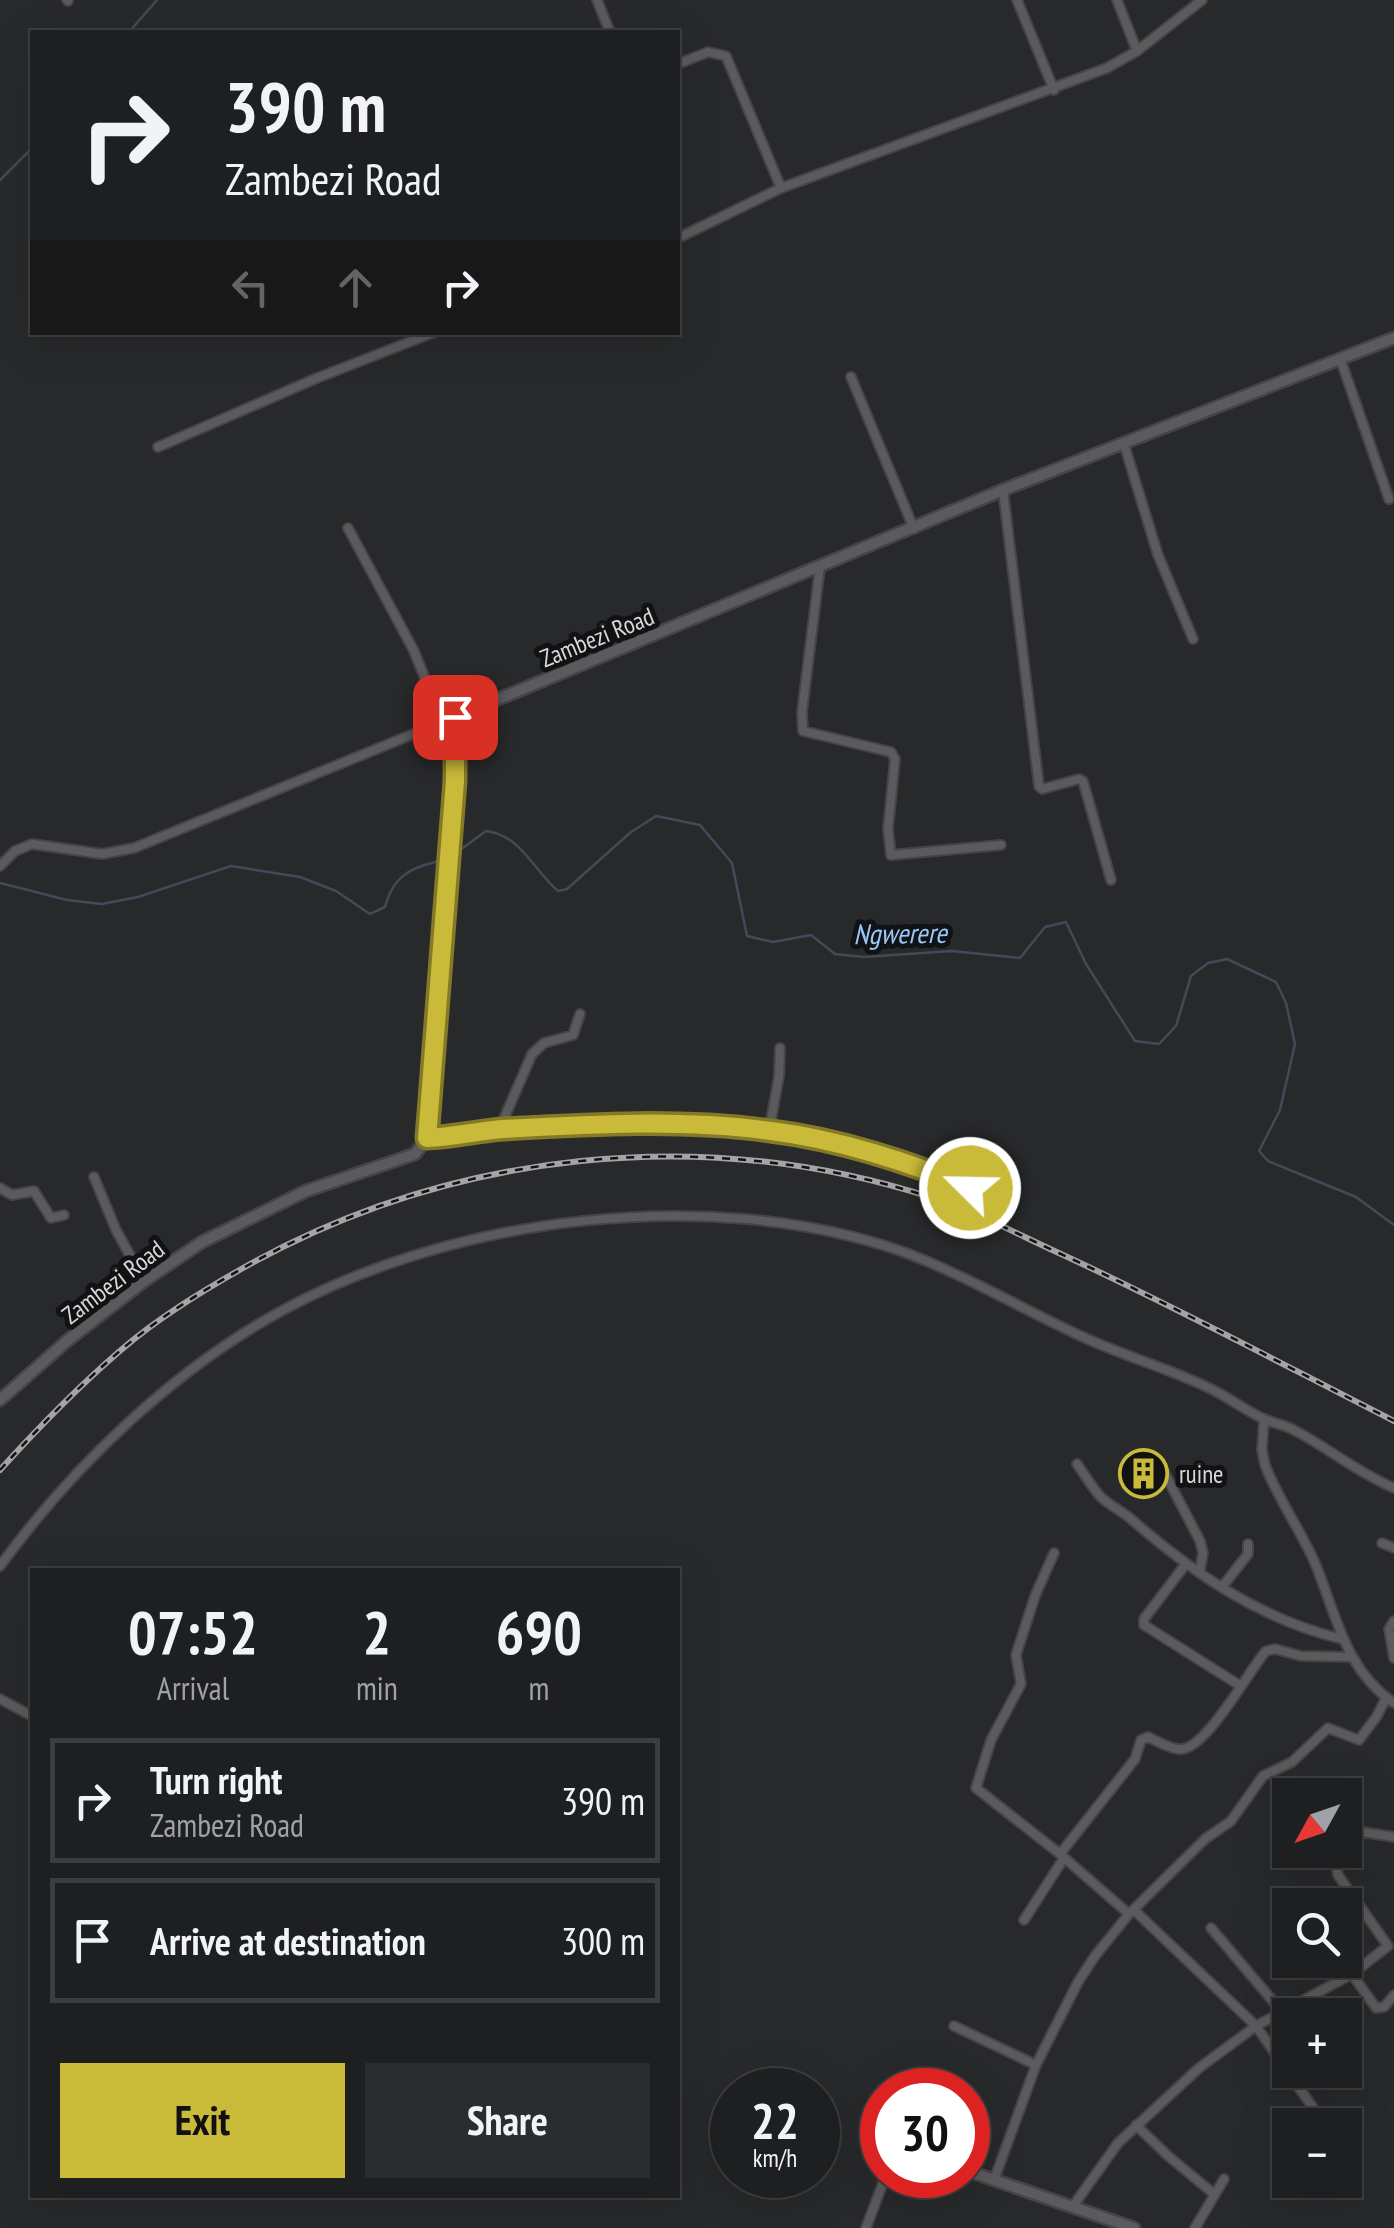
<!DOCTYPE html>
<meta charset="utf-8">
<style>
body{margin:0;font-family:"PT Sans Narrow",sans-serif;background:#2b2c2d;color:#f1f3f6;height:100vh;display:flex;flex-direction:column;font-size:38px;white-space:nowrap}
*{box-sizing:border-box;margin:0}
p{font-size:32px;color:#a1a2a5}
.icon{flex:none;width:55px;height:55px;fill:none;stroke:currentColor;stroke-width:2;stroke-linecap:round;stroke-linejoin:round}
.map{position:relative;flex:1;overflow:hidden}
.panel{position:absolute;left:30px;top:1568px;width:650px;height:630px;display:flex;flex-direction:column;background:#1e1f20;border-radius:0px;box-shadow:0 10px 40px #0002,0 0 0 2px #3c3d3e}
.panel>*{flex:none}
.hud{position:absolute;left:30px;top:30px;width:650px;height:305px;border-radius:0px;box-shadow:0 10px 40px #0002,0 0 0 2px #3c3d3e;background:#1e1f20;color:#f1f3f6;overflow:hidden}
.needle{width:65px;rotate:230deg}
.tools{position:absolute;left:1272px;top:1778px;display:grid;gap:20px}
.tools a{display:grid;place-items:center;width:90px;height:90px;border-radius:0px;background:#1e1f20;box-shadow:0 10px 40px #0002,0 0 0 2px #3c3d3e;font-size:50px}
.speed{position:absolute;left:710px;top:2068px;display:flex;gap:20px;font-size:50px;font-weight:700;text-align:center}
.speed>*{display:grid;place-content:center;width:130px;height:130px;border-radius:50%;background:#1e1f20;box-shadow:0 10px 40px #0002,0 0 0 2px #3c3d3e;line-height:1}
.speed small{font-size:25px;font-weight:400}
.speed .limit{border:15px solid #d22;background:#fff;color:#111}
.pin{position:absolute;display:grid;place-items:center;width:85px;height:85px;color:#fff;margin:-42px;border-radius:20px;box-shadow:0 5px 15px #0006}
.me{position:absolute;width:110px;margin:-55px;rotate:293deg;stroke-linejoin:round;filter:drop-shadow(0 0 8px #0008)}
.turn{display:flex;align-items:center;gap:35px;height:210px;padding:0 30px;font-size:45px}
.turn .icon{width:130px;height:130px;stroke-width:2.5}
.turn b{display:block;font-size:70px;line-height:85px}
.lanes{display:flex;align-items:center;height:95px;padding:0 30px;background:#0003;justify-content:center;gap:50px;direction:ltr}
.lanes .off{opacity:.35}
.eta{display:flex;justify-content:space-evenly;align-items:center;height:170px;text-align:center}
.eta b{font-size:60px;font-weight:800;line-height:70px}
.button{display:flex;gap:20px;margin-top:auto;padding:20px 30px}
.button a{flex:1;height:115px;border-radius:0px;background:#caba3a;color:#111;font-size:40px;font-weight:800;line-height:115px;text-align:center}
.button a+a{background:#2b2c2d;color:#f1f3f6}
ul{padding:0;list-style:none}
li{display:flex;align-items:center;gap:30px;height:125px;margin:0 20px 15px;padding:0 10px;border:5px solid #3c3d3e;border-radius:0px}
li div{flex:1}
li b{display:block;font-size:38px}
li em{font-style:normal}
.map>svg:first-child{display:block}
.lines{fill:none;stroke-linecap:round;stroke-linejoin:round}
.stream{stroke:#414b58;stroke-width:2.5}
.street-casing{stroke:#454547;stroke-width:12}
.secondary-casing{stroke:#454547;stroke-width:15}
.street{stroke:#5b5b5e;stroke-width:8}
.secondary{stroke:#5b5b5e;stroke-width:10}
.rail-casing{stroke:#a4a4a6;stroke-width:6}
.rail{stroke:#111213;stroke-width:2.5;stroke-dasharray:8;stroke-linecap:butt}
.route-casing{stroke:#837926;stroke-width:25}
.route{stroke:#caba3a;stroke-width:18}
.labels{text-anchor:middle;dominant-baseline:central;stroke-width:10;stroke-linejoin:round;paint-order:stroke}
.street-label{font-size:25px;fill:#d8d8da;stroke:#111213}
.poi-label{font-size:25px;fill:#d8d8da;stroke:#111213;text-anchor:start}
.water-label{font-size:28px;font-style:italic;fill:#9ac7fa;stroke:#111213}
</style>
<div class="map">
<svg width="1394" height="2228" viewBox="0 0 1394 2228">
<rect width="100%" height="100%" fill="#28292b"/>
<g class="lines">
<path class="stream" d="M 129,32 L 157,0
M 0,180 L 32,148
M 452,856 L 486,831 C 521,835 533,870 558,891 L 567,889 L 631,832 L 656,816 L 700,825 L 732,863 L 747,936 L 773,942 L 811,935 L 835,954 L 864,957 L 952,951 L 1020,958 L 1045,927 L 1066,922 L 1086,964 L 1135,1041 L 1159,1044 L 1176,1026 L 1191,976 L 1208,963 L 1227,959 L 1276,982 L 1286,1003 L 1295,1044 L 1280,1110 L 1259,1151 L 1268,1161 L 1356,1197 L 1394,1225
M 0,883 L 67,900 L 102,904 L 138,897 L 231,866 L 300,877 L 336,891 L 370,914 L 385,907 C 393,875 413,866 445,860"/>
<defs>
<path id="street" d="M 67,0 L 68,1
M 597,0 L 610,32
M 1017,0 L 1054,90
M 1117,0 L 1137,51
M 678,64 L 708,52 L 726,56 L 781,188
M 678,238 L 781,188 L 1107,68 L 1137,51 L 1202,0
M 1340,358 L 1389,499
M 851,377 L 914,529
M 1124,444 L 1158,555 L 1193,639
M 158,447 L 317,378 L 435,332
M 1003,490 L 1039,786 L 1042,789 L 1079,779 L 1083,781 L 1111,880
M 348,528 L 414,651 L 442,721
M 820,567 L 802,712 L 803,731 L 891,752 L 895,759 L 888,829 L 891,855 L 1001,845
M 0,866 L 15,851 L 32,844 L 102,854 L 134,848 L 455,717
M 499,1130 L 532,1054 L 544,1043 L 573,1035 L 580,1014
M 767,1130 L 910,1162 L 970,1188
M 427,1138 C 453,1137 479,1131 505,1129 C 591,1125 675,1123 761,1131 L 770,1126 L 779,1076 L 780,1048
M 94,1177 L 116,1230 L 144,1281
M 0,1188 L 12,1195 L 34,1191 L 51,1218 L 64,1215
M 1264,1419 L 1262,1450 L 1265,1465 C 1278,1499 1300,1529 1315,1563 C 1336,1614 1345,1670 1394,1703
M 1077,1464 C 1085,1475 1091,1486 1100,1496 C 1108,1505 1121,1510 1131,1519 C 1193,1573 1261,1620 1342,1639
M 1164,1472 L 1200,1541 L 1203,1553 L 1200,1570
M 1382,1543 L 1394,1548
M 1054,1553 L 1035,1596 L 1016,1655 L 1021,1684 L 991,1740 L 976,1788 L 1060,1854 L 1129,1914
M 1185,1565 L 1144,1619 L 1144,1625 L 1239,1685
M 0,1566 C 74,1465 174,1369 285,1309 C 458,1216 710,1186 898,1250 C 962,1273 1022,1309 1083,1337 C 1124,1356 1167,1368 1207,1387 C 1227,1396 1243,1409 1262,1418 C 1272,1423 1282,1424 1292,1429 C 1327,1447 1358,1473 1394,1488
M 1222,1587 L 1248,1554 L 1248,1544
M 1394,1621 L 1389,1629 L 1394,1658
M 0,1699 L 32,1716
M 1060,1854 L 1135,1759 L 1141,1740 L 1148,1737 C 1157,1741 1168,1748 1178,1749 C 1204,1754 1249,1670 1266,1651 L 1275,1649 L 1301,1656 L 1352,1657
M 1134,1910 L 1256,2026 L 1325,2125
M 1024,1920 L 1064,1858
M 1211,1928 L 1283,2013
M 1352,1974 L 1388,1946 L 1338,1875 L 1336,1864 L 1363,1832 L 1394,1837
M 954,2026 L 1036,2065
M 1136,2125 L 1167,2155 L 1214,2194
M 994,2180 L 1036,2065 L 1078,1982 L 1095,1956 L 1129,1914 L 1205,1839 L 1231,1821 L 1263,1776 L 1292,1762 L 1328,1728 L 1359,1740 L 1377,1716 L 1386,1698
M 1073,2206 L 1118,2143 L 1199,2068 L 1256,2026 L 1352,1974 L 1376,2008 L 1384,2007 L 1394,1995
M 866,2228 L 886,2175
M 1195,2228 L 1224,2179"/>
<path id="secondary" d="M 0,1400 L 68,1340 L 144,1281 L 202,1242 L 306,1191 L 415,1154 L 427,1138 L 455,781 L 455,717 L 1003,490 L 1394,338
M 968,2171 L 1134,2228"/>
</defs>
<use href="#street" class="street-casing"/>
<use href="#secondary" class="secondary-casing"/>
<use href="#street" class="street"/>
<use href="#secondary" class="secondary"/>
<defs>
<path id="rail" d="M 0,1470 C 38,1428 78,1387 121,1350 C 158,1318 201,1292 243,1268 C 453,1150 704,1124 933,1198 C 977,1212 1019,1235 1061,1254 C 1174,1306 1284,1365 1394,1421"/>
</defs>
<use href="#rail" class="rail-casing"/>
<use href="#rail" class="rail"/>
</g>
<g class="lines">
<defs>
<path id="route" d="M 455,717 L 455,781 L 427,1138 C 453,1137 478,1131 503,1129 C 592,1124 684,1119 771,1131 C 836,1139 910,1162 970,1188"/>
</defs>
<use href="#route" class="route-casing"/>
<use href="#route" class="route"/>
</g>
<defs>
<symbol id="building-ring" viewBox="-11 -11 22 22"><circle r="9.5" fill="#111213" stroke="#caba3a" stroke-width="1.5"/><path d="M-4-6H4V6H1V3H-1V6H-4ZM-2.5-4.3h1.7v1.8h-1.7ZM.8-4.3h1.7v1.8H.8ZM-2.5-1h1.7V.8h-1.7ZM.8-1h1.7V.8H.8Z" fill="#caba3a"/></symbol>
</defs>
<g fill-rule="evenodd">
<use href="#building-ring" x="1116" y="1446" width="55" height="55"/>
</g>
<g class="labels">
<g class="street-label">
<text transform="translate(597 637) rotate(-22)">Zambezi Road</text>
<text transform="translate(113 1282) rotate(-37)">Zambezi Road</text>
</g>
<g class="poi-label">
<text x="1179" y="1474">ruine</text>
</g>
<g class="water-label">
<text transform="translate(900 933) rotate(-1)">Ngwerere</text>
</g>
</g>
</svg>
<div class="tools">
<a><svg class="needle" viewBox="-14 -14 28 28"><path d="M0-13l5 13h-10z" fill="#e53935"/><path d="M0 13l5-13h-10z" fill="#a1a2a5"/></svg></a>
<a><svg class="icon" aria-label="search" viewBox="0 0 24 24"><circle cx="10" cy="10" r="6"/><path d="M15 15l6 6"/></svg></a>
<a>+</a>
<a>−</a>
</div>
<div class="speed"><div>22<small>km/h</small></div><div class="limit">30</div></div>
<div class="pin" style="left:455px;top:717px;background:#d93025"><svg class="icon" aria-label="arrive" viewBox="0 0 24 24"><path d="M6 21V4h12l-3 4 3 4H6"/></svg></div>
<svg class="me" style="left:970px;top:1188px" viewBox="-20 -20 40 40"><circle r="17" fill="#caba3a" stroke="#fff" stroke-width="3"/><path d="M0-11L8 9 0 5-8 9z" fill="#fff"/></svg>
<div class="hud">
<div class="turn"><svg class="icon" aria-label="right" viewBox="0 0 24 24"><path d="M7 20v-9h11M14 6l5 5-5 5"/></svg><div><b>390 m</b>Zambezi Road</div></div>
<div class="lanes"><svg class="icon off" aria-label="left" viewBox="0 0 24 24"><path d="M17 20v-9H6M10 6l-5 5 5 5"/></svg><svg class="icon off" aria-label="ahead" viewBox="0 0 24 24"><path d="M12 20V5M6 11l6-6 6 6"/></svg><svg class="icon" aria-label="right" viewBox="0 0 24 24"><path d="M7 20v-9h11M14 6l5 5-5 5"/></svg></div>
</div>
<section class="panel">
<div class="eta">
<div><b>07:52</b><p>Arrival</p></div>
<div><b>2</b><p>min</p></div>
<div><b>690</b><p>m</p></div>
</div>
<ul>
<li><svg class="icon" aria-label="right" viewBox="0 0 24 24"><path d="M7 20v-9h11M14 6l5 5-5 5"/></svg><div><b>Turn right</b><p>Zambezi Road</p></div><em>390 m</em></li>
<li><svg class="icon" aria-label="arrive" viewBox="0 0 24 24"><path d="M6 21V4h12l-3 4 3 4H6"/></svg><div><b>Arrive at destination</b></div><em>300 m</em></li>
</ul>
<div class="button"><a>Exit</a><a>Share</a></div>
</section>
</div>
